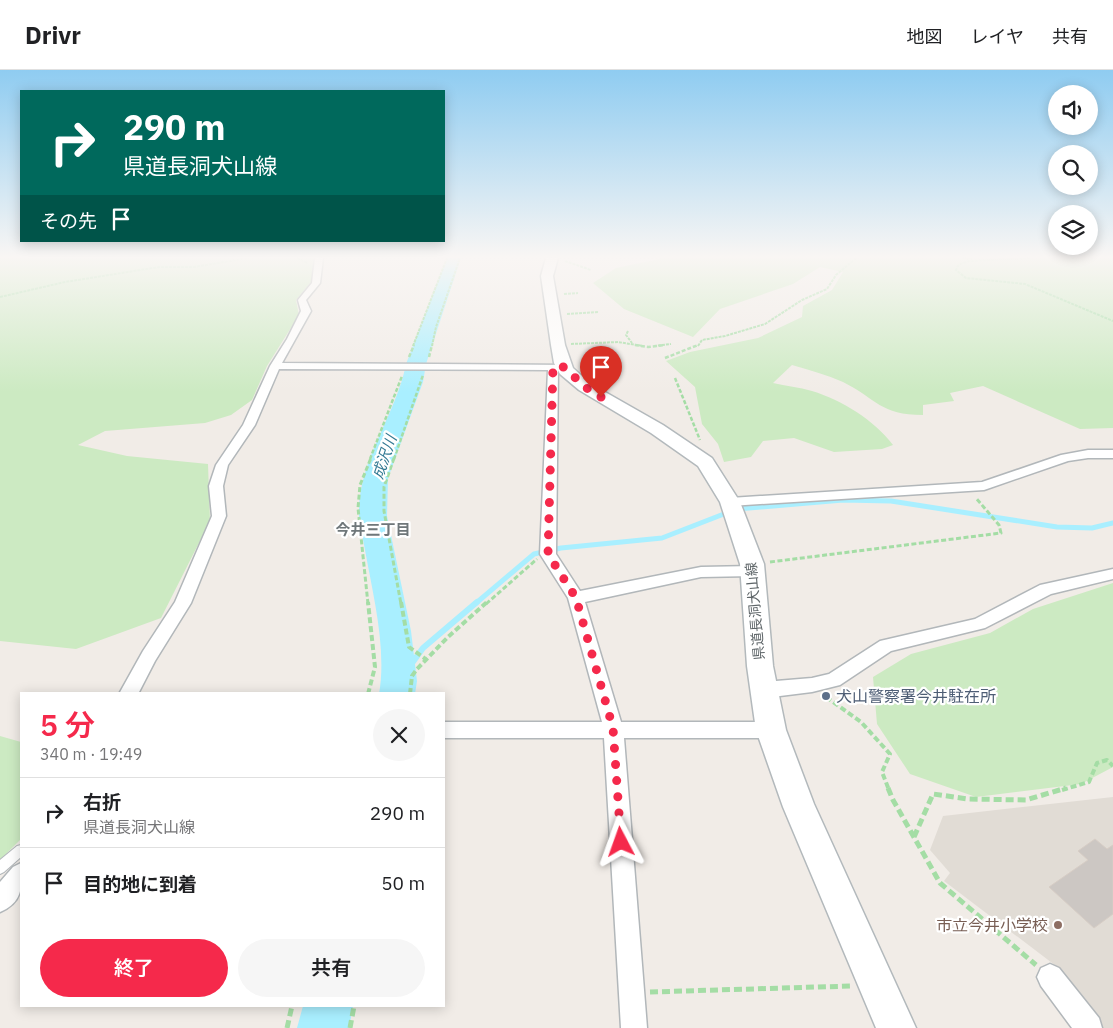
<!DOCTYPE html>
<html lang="ja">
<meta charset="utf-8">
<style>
body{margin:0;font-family:"IBM Plex Sans","Noto Sans JP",sans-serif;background:#f6f6f6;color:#202124;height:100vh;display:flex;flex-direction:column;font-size:19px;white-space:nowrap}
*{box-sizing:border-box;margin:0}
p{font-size:16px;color:#757577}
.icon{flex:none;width:28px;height:28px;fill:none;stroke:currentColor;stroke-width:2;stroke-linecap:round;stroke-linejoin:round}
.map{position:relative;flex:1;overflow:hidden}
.panel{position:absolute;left:20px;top:622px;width:425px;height:315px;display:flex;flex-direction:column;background:#fff;border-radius:0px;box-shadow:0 2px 12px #0003}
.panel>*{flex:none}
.hud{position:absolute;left:20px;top:20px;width:425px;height:152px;border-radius:0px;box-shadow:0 2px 12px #0003;background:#00695c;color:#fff;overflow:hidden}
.tools{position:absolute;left:1048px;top:15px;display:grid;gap:10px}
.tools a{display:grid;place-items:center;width:50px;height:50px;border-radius:50%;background:#fff;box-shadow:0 2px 12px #0003;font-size:25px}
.pin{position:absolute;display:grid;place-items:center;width:42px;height:42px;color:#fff;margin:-51px -21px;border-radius:50% 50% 50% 0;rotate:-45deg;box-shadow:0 0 5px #0007}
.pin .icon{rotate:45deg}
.me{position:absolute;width:55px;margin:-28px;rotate:356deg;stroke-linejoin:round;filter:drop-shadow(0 0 4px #0008)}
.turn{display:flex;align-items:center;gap:18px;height:105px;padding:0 20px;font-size:22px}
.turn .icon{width:65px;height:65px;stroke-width:2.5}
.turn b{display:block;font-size:35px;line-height:42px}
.then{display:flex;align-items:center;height:48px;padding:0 20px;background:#0003;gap:10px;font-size:19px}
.round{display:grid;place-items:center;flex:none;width:52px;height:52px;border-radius:26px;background:#f6f6f6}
.overview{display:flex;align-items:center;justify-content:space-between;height:85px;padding:0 20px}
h1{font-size:30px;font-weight:600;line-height:38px;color:#f5294b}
.primary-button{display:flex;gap:10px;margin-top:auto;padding:10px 20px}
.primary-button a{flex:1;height:58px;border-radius:30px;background:#f5294b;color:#fff;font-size:20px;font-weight:600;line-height:58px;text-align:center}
.primary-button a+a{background:#f6f6f6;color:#202124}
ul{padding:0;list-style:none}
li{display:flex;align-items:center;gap:15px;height:70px;padding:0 20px;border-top:1px solid #e0e0e0}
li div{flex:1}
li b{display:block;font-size:19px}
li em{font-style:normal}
header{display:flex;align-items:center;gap:30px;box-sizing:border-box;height:70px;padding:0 25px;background:#fff;border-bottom:1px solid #e0e0e0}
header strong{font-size:24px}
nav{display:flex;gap:28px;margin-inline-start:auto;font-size:18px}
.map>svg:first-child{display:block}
.education{fill:#e1dcd5}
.green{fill:#cceac2}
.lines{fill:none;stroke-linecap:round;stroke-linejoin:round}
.stream-far1{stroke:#a9efff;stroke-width:5}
.stream{stroke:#a9efff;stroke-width:6}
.river{fill:#a9efff;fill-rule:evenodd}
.building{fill:#ccc7c3;stroke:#d7cdc5}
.service-casing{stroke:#b2b7ba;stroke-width:2}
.minor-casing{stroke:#b2b7ba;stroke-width:3}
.secondary-casing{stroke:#b3b9bc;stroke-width:3}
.path-far4{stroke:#a4dda5;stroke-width:2;stroke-dasharray:3 1;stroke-linecap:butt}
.path-far3{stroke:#a4dda5;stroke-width:2.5;stroke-dasharray:4 2;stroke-linecap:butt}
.path-far2{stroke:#a4dda5;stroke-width:3;stroke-dasharray:5 2.5;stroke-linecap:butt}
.path-far1{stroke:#a4dda5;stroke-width:4;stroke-dasharray:6 3;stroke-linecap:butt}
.path{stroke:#a4dda5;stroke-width:5;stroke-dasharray:8 4;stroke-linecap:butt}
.service{fill:#fff;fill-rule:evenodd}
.minor{fill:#fff;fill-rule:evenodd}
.secondary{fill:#fff;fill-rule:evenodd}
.route{stroke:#f5294b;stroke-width:9;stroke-dasharray:0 16.2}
.service-dot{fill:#5c6f8a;stroke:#fff;stroke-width:2}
.education-dot{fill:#8d6e63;stroke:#fff;stroke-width:2}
.labels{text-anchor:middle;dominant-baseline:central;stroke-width:4.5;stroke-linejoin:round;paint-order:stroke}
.street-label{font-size:14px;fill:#5e6568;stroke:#fff}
.water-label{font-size:15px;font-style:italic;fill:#337a94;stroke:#fff}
.neighbourhood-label{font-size:15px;font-weight:bold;fill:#6f777a;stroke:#fff}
.near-service-label{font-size:16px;fill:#4e5e75;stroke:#fff;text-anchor:start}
.near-education-label{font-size:16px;fill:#785e54;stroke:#fff;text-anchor:end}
</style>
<header>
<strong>Drivr</strong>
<nav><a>地図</a><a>レイヤ</a><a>共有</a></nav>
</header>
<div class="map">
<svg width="1113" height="958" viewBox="0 0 1113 958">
<rect width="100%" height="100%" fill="#f1ece7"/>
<path class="education" d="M 1113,727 L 1113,958 L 1102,958 L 1061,911 L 1060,899 L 944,811 L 950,803 L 930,780 L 943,746 Z"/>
<path class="green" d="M 0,188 L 315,188 L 311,212 L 296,230 L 299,245 L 267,296 L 252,330 L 231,345 L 205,353 L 105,361 L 78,375 L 127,386 L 208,394 L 210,451 L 161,548 L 76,579 L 0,571 Z
M 664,188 L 1113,188 L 1113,358 L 1080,359 L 983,316 L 950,323 L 954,331 L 923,335 L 923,345 C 880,345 877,329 843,312 C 827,305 809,300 792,295 L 773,313 C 786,316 799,317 812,321 C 842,330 874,350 893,375 L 882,379 L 834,382 L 794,368 L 763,371 L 751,387 L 724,392 L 718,374 L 702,354 L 695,317 L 666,291 L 690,282 L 758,268 L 802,247 L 803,236 L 832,220 L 843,202 L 820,197 L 793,214 L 720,239 L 693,267 L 624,239 L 593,213 L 616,198 Z
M 1113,513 L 1113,697 L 1081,714 L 976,727 L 910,704 L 877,654 L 873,607 L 911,584 L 990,563 L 1033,539 Z
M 0,666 L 21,672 L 21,769 L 0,790 Z"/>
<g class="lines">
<path class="stream-far1" d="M 737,439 L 843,430 L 891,431 L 1057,457 L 1092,458 L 1113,453
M 475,534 L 534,484 L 561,478 L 662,468 L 729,442"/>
<path class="stream" d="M 399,611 L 423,578 L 477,532"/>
<path class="river" d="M 447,188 L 461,188 L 426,294 L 423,312 L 388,408 L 387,446 L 411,561 L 417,611 L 415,624 L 379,624 C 387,579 373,525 365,480 C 363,469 360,457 359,446 C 357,391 396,346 406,294 Z
M 303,936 L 353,936 L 349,958 L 297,958 Z"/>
</g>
<path class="building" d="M 1095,769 L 1107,779 L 1113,775 L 1113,844 L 1094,858 L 1049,817 L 1088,790 L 1078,781 Z"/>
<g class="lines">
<defs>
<path id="service" d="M 21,775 L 21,787 L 4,802 L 0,804 L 0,790 L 17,776 Z"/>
<path id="minor" d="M 315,188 L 323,188 L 320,213 L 306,230 L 311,241 L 282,293 L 568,295 L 569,297 L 568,299 L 558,300 L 556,484 L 580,521 L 701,497 L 753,496 L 758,497 L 761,501 L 758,505 L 753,506 L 701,507 L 585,532 L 621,652 L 771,652 L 778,654 L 781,660 L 778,666 L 771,668 L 624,668 L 647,958 L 621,958 L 604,668 L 444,668 L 444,652 L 602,652 L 568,528 L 540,484 L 548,300 L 279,299 L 255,355 L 228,395 L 223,416 L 226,446 L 191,533 L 155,591 L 138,624 L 119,624 L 143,581 L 175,532 L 212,446 L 209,416 L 216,395 L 243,355 L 270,296 L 287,269 L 301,241 L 298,230 L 312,213 Z
M 1088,380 L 1113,380 L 1113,388 L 1088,388 L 1068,391 L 984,420 L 730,436 L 723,432 L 730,428 L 982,412 L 1061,385 Z
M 1113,499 L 1113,509 L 1051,524 L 985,558 L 891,581 L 840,615 L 812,622 L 764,628 L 757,625 L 755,620 L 757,615 L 764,612 L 812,608 L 829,604 L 880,571 L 975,549 L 1040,515 Z
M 21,793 C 22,815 24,832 0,842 L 0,812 L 13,797 Z
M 1050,894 L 1059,898 L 1099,948 L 1102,958 L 1072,958 L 1041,916 L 1037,907 L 1041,898 Z"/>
<path id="secondary" d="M 546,188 L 558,188 L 553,206 L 565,275 L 573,298 L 591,314 L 663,355 L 712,388 L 740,432 L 764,494 L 773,596 L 786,660 L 814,734 L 916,958 L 876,958 L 783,737 L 756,660 L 747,596 L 740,494 L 720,432 L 698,396 L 651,363 L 579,320 L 560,304 L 554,293 L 551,275 L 541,206 Z"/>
</defs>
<use href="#service" class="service-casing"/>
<use href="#minor" class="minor-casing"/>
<use href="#secondary" class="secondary-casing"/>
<path class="path-far4" d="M 297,188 L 308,193
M 963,188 L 972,189
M 1030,188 L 969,191 C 963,193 958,193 956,200 L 966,208 L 1025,214 L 1113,251
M 1071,188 L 1074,188
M 565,191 L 591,200
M 564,224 L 578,223
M 0,227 L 65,212 L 159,197 L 194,197 L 248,188
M 567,244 L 599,242
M 628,261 L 626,265 L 632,273
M 571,274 L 618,272 L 643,276
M 413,276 L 447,188
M 432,276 L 436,257 L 460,188
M 654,276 L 671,274
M 698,276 L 702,270 L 725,266 L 765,254 L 802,230 L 827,219 L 836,205 L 856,188"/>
<path class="path-far3" d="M 635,275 L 648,277 L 664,275
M 409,287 L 414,275
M 429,287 L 432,275
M 665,288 L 698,275
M 675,308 L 700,370
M 370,389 L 402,306
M 394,389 L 423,305"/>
<path class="path-far2" d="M 394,388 L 384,417 L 384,441 L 401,534
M 770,492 L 1001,463 L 999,455 L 976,428
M 368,534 L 358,438 L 360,415 L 371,388
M 486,534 L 537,489"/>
<path class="path-far1" d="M 401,532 L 409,577 L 427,590
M 368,624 L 375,597 L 368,532
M 410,624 L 412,606 L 417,599 L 448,567 L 487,532
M 826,627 L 861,652 L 890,684 L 882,702 L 889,720
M 1062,720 L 1089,712 L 1097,693 L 1107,690 L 1113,696"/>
<path class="path" d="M 888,718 L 893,730 L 940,813 L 1036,895
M 914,767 L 933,724 L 968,729 L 1026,730 L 1066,718
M 650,922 L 851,916
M 287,958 L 292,936
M 350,958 L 354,936"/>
<use href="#service" class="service"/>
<use href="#minor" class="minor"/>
<use href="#secondary" class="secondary"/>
</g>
<linearGradient id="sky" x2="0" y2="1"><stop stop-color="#8fccf1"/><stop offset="0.58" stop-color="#f9f6f4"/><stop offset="1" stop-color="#f9f6f4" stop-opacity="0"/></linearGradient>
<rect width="1113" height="322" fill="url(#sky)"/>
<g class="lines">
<path class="route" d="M 601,327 L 585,317 L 564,297 L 553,297 L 548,484 L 576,528 L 613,658 L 621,772"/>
</g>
<circle class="service-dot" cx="826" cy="626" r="5"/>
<circle class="education-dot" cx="1058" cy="855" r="5"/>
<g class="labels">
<g class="street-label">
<text transform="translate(755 541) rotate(-95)">県道長洞犬山線</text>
</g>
<g class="water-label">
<text transform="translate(384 387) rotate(-71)">成沢川</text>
</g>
<g class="neighbourhood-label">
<text x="373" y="459">今井三丁目</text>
</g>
<g class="near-service-label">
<text x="836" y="626">犬山警察署今井駐在所</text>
</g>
<g class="near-education-label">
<text x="1048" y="855">市立今井小学校</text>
</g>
</g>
</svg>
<div class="tools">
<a><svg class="icon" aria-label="sound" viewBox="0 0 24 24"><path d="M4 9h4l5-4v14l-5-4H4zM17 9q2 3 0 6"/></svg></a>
<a><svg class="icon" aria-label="search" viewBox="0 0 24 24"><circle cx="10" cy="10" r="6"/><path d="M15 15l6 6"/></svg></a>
<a><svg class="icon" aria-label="layers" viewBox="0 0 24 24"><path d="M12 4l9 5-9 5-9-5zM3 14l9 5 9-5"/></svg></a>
</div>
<div class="pin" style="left:601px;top:327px;background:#d93025"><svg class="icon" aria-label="arrive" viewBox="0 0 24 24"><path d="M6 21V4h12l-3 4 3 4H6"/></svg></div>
<svg class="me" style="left:621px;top:772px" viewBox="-20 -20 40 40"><path d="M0-17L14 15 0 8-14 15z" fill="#f5294b" stroke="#fff" stroke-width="4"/></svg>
<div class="hud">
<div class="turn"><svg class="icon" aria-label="right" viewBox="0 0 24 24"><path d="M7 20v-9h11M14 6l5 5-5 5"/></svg><div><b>290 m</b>県道長洞犬山線</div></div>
<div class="then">その先<svg class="icon" aria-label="arrive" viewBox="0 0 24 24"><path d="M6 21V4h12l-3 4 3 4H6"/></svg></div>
</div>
<section class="panel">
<div class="overview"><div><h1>5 分</h1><p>340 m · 19:49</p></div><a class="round"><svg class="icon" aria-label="close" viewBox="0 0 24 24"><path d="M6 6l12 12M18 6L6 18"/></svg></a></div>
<ul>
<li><svg class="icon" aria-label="right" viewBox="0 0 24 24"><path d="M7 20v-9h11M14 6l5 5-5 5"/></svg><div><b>右折</b><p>県道長洞犬山線</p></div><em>290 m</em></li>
<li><svg class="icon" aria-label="arrive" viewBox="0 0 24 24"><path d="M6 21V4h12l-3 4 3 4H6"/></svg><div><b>目的地に到着</b></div><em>50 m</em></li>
</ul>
<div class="primary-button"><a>終了</a><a>共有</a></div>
</section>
</div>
